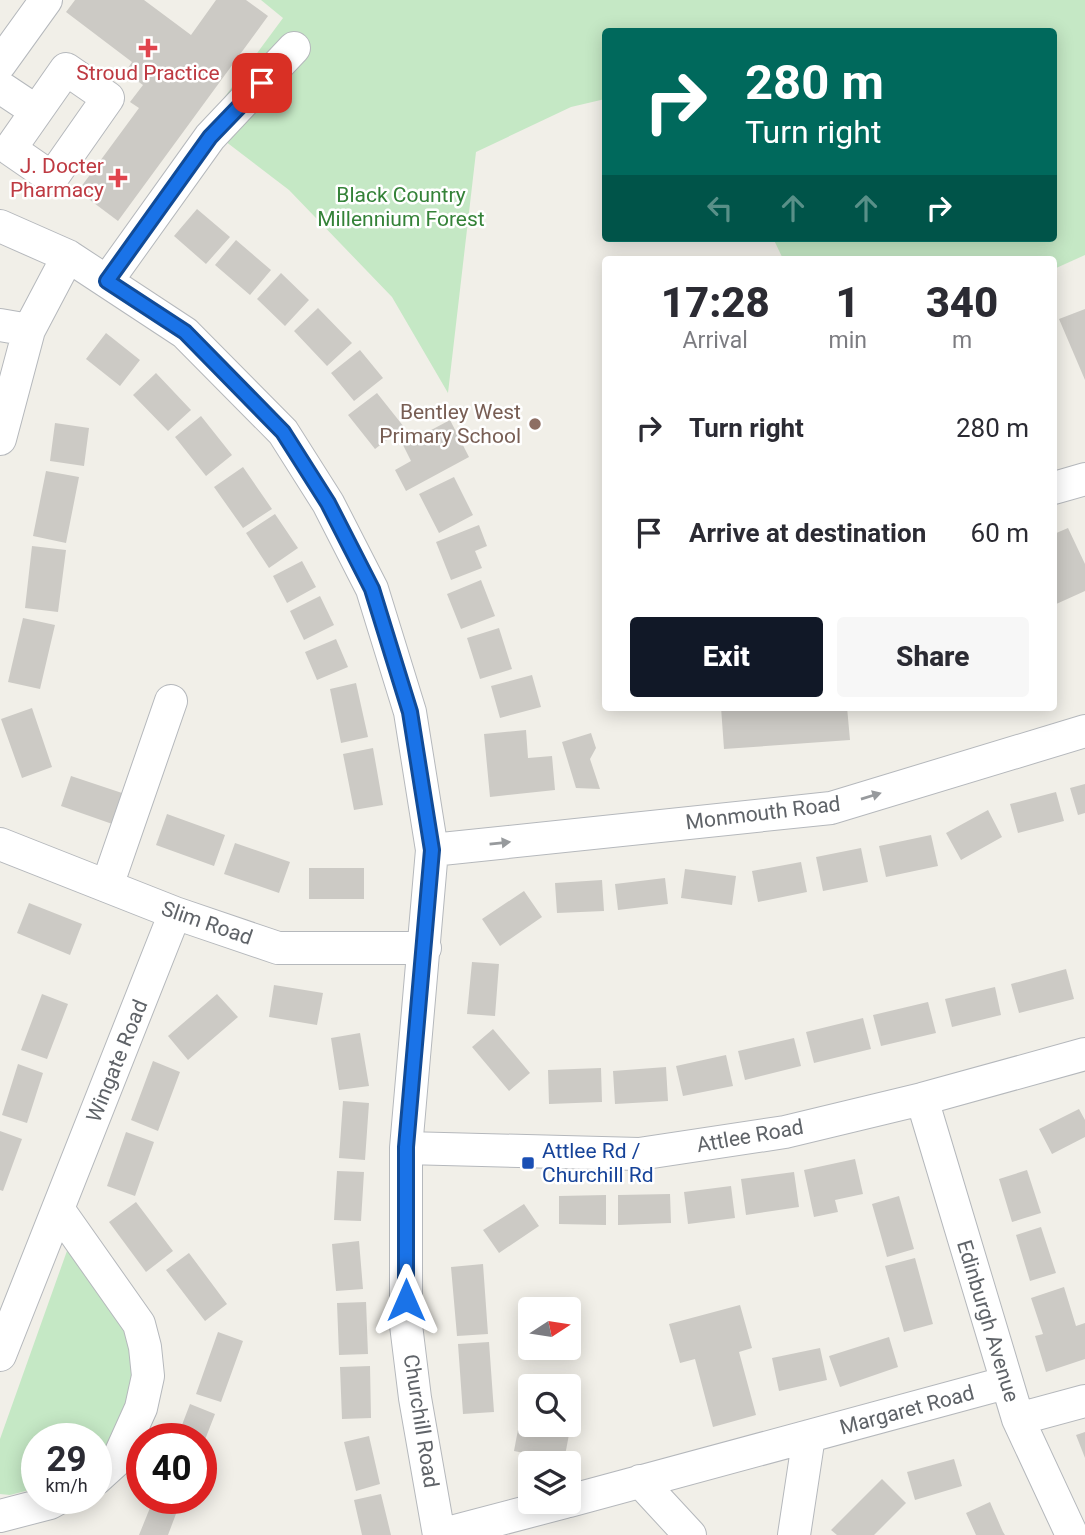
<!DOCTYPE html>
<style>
body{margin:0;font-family:Roboto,sans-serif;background:#f7f7f7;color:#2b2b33;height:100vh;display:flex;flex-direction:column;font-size:26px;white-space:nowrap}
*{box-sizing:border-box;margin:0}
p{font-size:23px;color:#7c7c81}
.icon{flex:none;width:38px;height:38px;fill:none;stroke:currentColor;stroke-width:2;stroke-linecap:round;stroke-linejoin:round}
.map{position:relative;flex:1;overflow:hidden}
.panel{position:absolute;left:602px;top:256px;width:455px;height:455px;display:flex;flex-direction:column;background:#fff;border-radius:7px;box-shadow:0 4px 18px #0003}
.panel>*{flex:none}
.guide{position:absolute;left:602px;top:28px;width:455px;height:214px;border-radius:7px;box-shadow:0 4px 18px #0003;background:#00695c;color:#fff;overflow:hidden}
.needle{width:46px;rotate:78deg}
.buttons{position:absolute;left:518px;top:1297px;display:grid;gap:14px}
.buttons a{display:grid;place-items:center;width:63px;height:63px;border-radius:7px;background:#fff;box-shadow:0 4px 18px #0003;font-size:35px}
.speed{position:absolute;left:21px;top:1423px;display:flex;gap:14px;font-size:35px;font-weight:700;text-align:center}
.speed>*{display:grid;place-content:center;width:91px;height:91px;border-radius:50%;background:#fff;box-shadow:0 4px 18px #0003;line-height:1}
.speed small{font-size:18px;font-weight:400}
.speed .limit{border:10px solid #d22;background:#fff;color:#111}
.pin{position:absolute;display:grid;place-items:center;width:60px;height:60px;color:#fff;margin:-30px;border-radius:14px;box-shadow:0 4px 10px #0006}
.me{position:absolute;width:77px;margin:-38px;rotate:0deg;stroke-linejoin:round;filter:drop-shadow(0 0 5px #0008)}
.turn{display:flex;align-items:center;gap:24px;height:147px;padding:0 28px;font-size:32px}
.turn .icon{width:91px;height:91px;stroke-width:2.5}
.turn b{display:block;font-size:49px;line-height:60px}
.lanes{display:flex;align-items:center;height:66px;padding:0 28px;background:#0003;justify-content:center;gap:35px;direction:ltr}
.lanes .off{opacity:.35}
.eta{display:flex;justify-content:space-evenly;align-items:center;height:119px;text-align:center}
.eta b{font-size:42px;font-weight:800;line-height:49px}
.cta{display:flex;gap:14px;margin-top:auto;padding:14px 28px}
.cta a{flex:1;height:80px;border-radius:7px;background:#111827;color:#fff;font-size:28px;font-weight:800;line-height:80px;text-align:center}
.cta a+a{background:#f7f7f7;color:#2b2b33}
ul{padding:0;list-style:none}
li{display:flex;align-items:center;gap:21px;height:105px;padding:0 28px}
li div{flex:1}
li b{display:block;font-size:26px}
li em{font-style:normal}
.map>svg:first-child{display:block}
.green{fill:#c5e8c5}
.building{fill:#cccac5}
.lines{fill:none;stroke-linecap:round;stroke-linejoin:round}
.minor-casing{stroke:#b5b8bc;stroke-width:34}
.minor{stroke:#fff;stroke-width:32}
.oneway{fill:#979a9d}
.route-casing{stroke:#114b97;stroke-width:18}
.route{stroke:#1a73e8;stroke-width:12}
.health-dot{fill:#e0444e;stroke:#fff;stroke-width:2.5}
.education-dot{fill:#8d6e63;stroke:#fff;stroke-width:2.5}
.transit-dot{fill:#1a4fb4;stroke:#fff;stroke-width:2.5}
.labels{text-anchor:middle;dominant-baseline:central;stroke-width:5;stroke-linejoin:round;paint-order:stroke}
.health-label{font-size:21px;fill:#be3a42;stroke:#fff}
.park-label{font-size:21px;fill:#348238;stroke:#fff}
.education-label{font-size:21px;fill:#785e54;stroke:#fff;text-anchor:end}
.street-label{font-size:21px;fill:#5f6368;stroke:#fff}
.transit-label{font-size:21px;fill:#164399;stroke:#fff;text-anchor:start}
</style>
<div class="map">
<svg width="1085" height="1535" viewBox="0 0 1085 1535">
<rect width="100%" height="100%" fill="#f1efe8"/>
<path class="green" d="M 261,0 L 1085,0 L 1085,255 L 1054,269 L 1054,259 L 783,259 L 773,238 L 1054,238 L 1054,32 L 606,32 L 605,99 L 571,107 L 476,152 L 448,393 L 392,297 L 289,190 L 204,125 L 283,18 Z
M 68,1248 L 126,1330 L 134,1377 L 126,1416 L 104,1457 L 96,1463 L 96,1438 L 37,1438 L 37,1488 L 10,1495 L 0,1494 L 0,1439 Z"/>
<path class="building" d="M 75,0 L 144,0 L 191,35 L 216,0 L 246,0 L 268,16 L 118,221 L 78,191 L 139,108 L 130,102 L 143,85 L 132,77 L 128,68 L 132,62 L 66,12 Z
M 197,209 L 230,237 L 206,264 L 174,236 Z
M 236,240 L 271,270 L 250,295 L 215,265 Z
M 281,273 L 309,300 L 285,326 L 257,299 Z
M 318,308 L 352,343 L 327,366 L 294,331 Z
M 1085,309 L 1085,380 L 1059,319 Z
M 106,333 L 140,360 L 120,386 L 86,359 Z
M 360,350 L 383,378 L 354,401 L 331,373 Z
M 156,373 L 191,410 L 168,431 L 133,395 Z
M 377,393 L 404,427 L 375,449 L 348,415 Z
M 201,416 L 232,455 L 206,476 L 175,437 Z
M 450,420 L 469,457 L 406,491 L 395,470 L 411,461 L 403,445 Z
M 55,423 L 89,428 L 84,466 L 50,461 Z
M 243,467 L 272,509 L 243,528 L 214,487 Z
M 46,471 L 79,477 L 66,543 L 33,536 Z
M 454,477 L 473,515 L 439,533 L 419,494 Z
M 275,514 L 298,548 L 269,568 L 246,533 Z
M 479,525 L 487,546 L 475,551 L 482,568 L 451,580 L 436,542 Z
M 1068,528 L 1085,564 L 1085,591 L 1054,605 L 1054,534 Z
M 32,546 L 66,550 L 58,612 L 25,608 Z
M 302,561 L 316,587 L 287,603 L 273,576 Z
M 481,580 L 495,616 L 461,629 L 447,594 Z
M 320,596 L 334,625 L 304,640 L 290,611 Z
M 23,618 L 55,625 L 40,689 L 8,682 Z
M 499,628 L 512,669 L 480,679 L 467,638 Z
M 336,639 L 348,667 L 317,680 L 305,652 Z
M 532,675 L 541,707 L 500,718 L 491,686 Z
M 356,683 L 368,737 L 341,743 L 330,689 Z
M 721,707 L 847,707 L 850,740 L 724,749 Z
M 32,708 L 52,767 L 22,778 L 1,719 Z
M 526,730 L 528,758 L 552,756 L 555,790 L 490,797 L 484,734 Z
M 591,733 L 596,748 L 590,759 L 600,789 L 576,788 L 562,742 Z
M 373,748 L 383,805 L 354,810 L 343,754 Z
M 71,776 L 128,795 L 118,826 L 61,806 Z
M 1085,784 L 1085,813 L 1078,815 L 1070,788 Z
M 1056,792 L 1064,821 L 1018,833 L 1010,804 Z
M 988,810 L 1002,837 L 961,860 L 946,833 Z
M 167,814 L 225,835 L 214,866 L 156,845 Z
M 931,835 L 938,866 L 886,877 L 879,846 Z
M 235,843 L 290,862 L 279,893 L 224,874 Z
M 861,848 L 868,882 L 823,891 L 816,857 Z
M 801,862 L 807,892 L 758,902 L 752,871 Z
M 309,868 L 364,868 L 364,899 L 309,899 Z
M 685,869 L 736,876 L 732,905 L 681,898 Z
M 665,878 L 668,904 L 618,910 L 615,884 Z
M 602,880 L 604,911 L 557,913 L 555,883 Z
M 524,891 L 542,917 L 500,946 L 482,919 Z
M 29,903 L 82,924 L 70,955 L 17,933 Z
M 472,962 L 499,964 L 495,1016 L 467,1014 Z
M 1066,969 L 1074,999 L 1019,1013 L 1011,984 Z
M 274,985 L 323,993 L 317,1025 L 269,1017 Z
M 995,987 L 1001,1015 L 952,1027 L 945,999 Z
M 42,994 L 68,1004 L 47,1059 L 21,1050 Z
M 217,994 L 238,1017 L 188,1060 L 168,1036 Z
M 928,1002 L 936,1033 L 881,1046 L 873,1015 Z
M 863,1018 L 871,1049 L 814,1063 L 806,1032 Z
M 493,1029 L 530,1073 L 509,1091 L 472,1047 Z
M 360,1033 L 369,1086 L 339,1090 L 331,1038 Z
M 794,1038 L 801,1066 L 745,1080 L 738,1051 Z
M 726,1055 L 733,1086 L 683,1096 L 676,1066 Z
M 153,1061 L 180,1072 L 158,1131 L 131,1120 Z
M 18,1064 L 43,1073 L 27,1123 L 2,1115 Z
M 666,1067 L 668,1101 L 615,1104 L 613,1071 Z
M 601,1068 L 602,1102 L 549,1104 L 548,1070 Z
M 343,1101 L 369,1103 L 365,1160 L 339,1158 Z
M 1079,1109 L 1085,1120 L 1085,1137 L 1052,1154 L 1039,1129 Z
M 0,1131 L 22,1139 L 3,1191 L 0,1190 Z
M 126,1132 L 154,1142 L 135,1196 L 107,1186 Z
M 855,1159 L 863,1194 L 835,1200 L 838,1212 L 814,1217 L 804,1170 Z
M 1027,1170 L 1041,1213 L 1012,1222 L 999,1179 Z
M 337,1171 L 364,1172 L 361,1221 L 334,1220 Z
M 794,1172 L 799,1207 L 746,1215 L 741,1179 Z
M 731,1186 L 735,1218 L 688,1224 L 684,1192 Z
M 670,1194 L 671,1223 L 618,1225 L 618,1195 Z
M 606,1195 L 606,1225 L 559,1224 L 559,1196 Z
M 899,1196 L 914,1249 L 887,1257 L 872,1204 Z
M 136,1202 L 173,1251 L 146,1272 L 109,1222 Z
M 524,1204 L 539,1226 L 499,1253 L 483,1230 Z
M 1041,1227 L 1056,1273 L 1030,1281 L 1016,1235 Z
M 359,1241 L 363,1289 L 336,1291 L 332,1244 Z
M 189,1253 L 227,1304 L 205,1321 L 166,1270 Z
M 915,1258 L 933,1324 L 904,1332 L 885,1266 Z
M 483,1264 L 488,1334 L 457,1336 L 451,1267 Z
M 1064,1287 L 1076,1326 L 1085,1323 L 1085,1359 L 1046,1372 L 1035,1336 L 1043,1334 L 1031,1298 Z
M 366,1302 L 368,1354 L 339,1355 L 337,1303 Z
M 740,1305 L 752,1348 L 739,1352 L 756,1415 L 713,1427 L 695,1359 L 680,1363 L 669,1324 Z
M 218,1332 L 243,1341 L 221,1402 L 196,1394 Z
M 889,1337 L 898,1367 L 840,1387 L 829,1356 Z
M 489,1342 L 494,1412 L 463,1414 L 458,1344 Z
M 820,1348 L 827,1380 L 779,1391 L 772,1358 Z
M 370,1366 L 371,1418 L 342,1419 L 340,1367 Z
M 190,1404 L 215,1414 L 201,1450 L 201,1438 L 177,1438 Z
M 520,1419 L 530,1421 L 530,1424 L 547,1424 L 570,1429 L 564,1461 L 514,1451 Z
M 1085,1432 L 1085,1458 L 1076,1435 Z
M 369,1436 L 380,1484 L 356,1491 L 344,1442 Z
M 954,1459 L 962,1486 L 915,1500 L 907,1472 Z
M 882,1479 L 906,1503 L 874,1535 L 837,1535 L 831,1530 Z
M 381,1494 L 391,1535 L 362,1535 L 354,1500 Z
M 154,1498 L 182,1498 L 168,1535 L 139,1535 Z
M 990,1502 L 1003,1532 L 1005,1535 L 976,1535 L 966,1513 Z"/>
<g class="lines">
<defs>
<path id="minor" d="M 0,64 L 46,0
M 66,69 L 108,98 L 52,178 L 10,149 Z
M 0,87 L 36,111
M 0,226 L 68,256 L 185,333 L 283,432 L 328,503 L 372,589 L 410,712 L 432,850 L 406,1148 L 406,1325 L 415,1398 L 439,1535
M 107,281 L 210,137 L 294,48
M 0,325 L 29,330
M 0,439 L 29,330 L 68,256
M 1054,488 L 1085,479
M 0,844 L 175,913 L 278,948 L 425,948
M 432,850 L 831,808 L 1085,731
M 107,886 L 171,701
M 922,1099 L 1018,1419 L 1072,1535
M 406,1148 L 639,1154 L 785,1132 L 922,1099 L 1085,1054
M 58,1209 L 139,1324 L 145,1347 L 148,1376 L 141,1408 L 118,1459 L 96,1479
M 0,1355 L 175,913
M 1018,1419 L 1085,1401
M 640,1481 L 690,1535
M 569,1501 L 1005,1383
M 0,1516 L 50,1503 L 59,1498
M 440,1535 L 565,1502
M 794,1535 L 809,1436"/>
</defs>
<use href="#minor" class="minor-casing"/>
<use href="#minor" class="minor"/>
</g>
<defs><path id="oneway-solid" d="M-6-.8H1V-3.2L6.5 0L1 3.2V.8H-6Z" transform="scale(1.75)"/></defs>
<g class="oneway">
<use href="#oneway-solid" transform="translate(871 796) rotate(-17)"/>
<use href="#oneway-solid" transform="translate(500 843) rotate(-6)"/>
</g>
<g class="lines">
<defs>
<path id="route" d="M 262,83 L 210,137 L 107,281 L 185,332 L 283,432 L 328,503 L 372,589 L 410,712 L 432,850 L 406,1147 L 406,1300"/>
</defs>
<use href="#route" class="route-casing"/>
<use href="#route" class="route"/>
</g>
<g class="health-dot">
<path d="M144.5 37.5h7v7h7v7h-7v7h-7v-7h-7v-7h7z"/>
<path d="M114.5 167.5h7v7h7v7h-7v7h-7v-7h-7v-7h7z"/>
</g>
<circle class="education-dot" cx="535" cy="424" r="7"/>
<rect class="transit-dot" x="521" y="1156" width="14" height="14" rx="3.5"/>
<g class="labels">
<g class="health-label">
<text x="148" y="73">Stroud Practice</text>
<text x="104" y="166" text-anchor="end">J. Docter<tspan x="104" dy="24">Pharmacy</tspan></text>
</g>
<g class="park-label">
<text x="401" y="195">Black Country<tspan x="401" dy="24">Millennium Forest</tspan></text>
</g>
<g class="education-label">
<text x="521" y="412">Bentley West<tspan x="521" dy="24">Primary School</tspan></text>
</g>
<g class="street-label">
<text transform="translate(763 813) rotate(-7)">Monmouth Road</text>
<text transform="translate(207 923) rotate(19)">Slim Road</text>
<text transform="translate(117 1061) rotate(-68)">Wingate Road</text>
<text transform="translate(750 1136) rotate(-10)">Attlee Road</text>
<text transform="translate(988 1321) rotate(73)">Edinburgh Avenue</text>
<text transform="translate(907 1410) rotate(-15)">Margaret Road</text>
<text transform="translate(421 1421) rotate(81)">Churchill Road</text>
</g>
<g class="transit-label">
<text x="542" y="1151">Attlee Rd /<tspan x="542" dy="24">Churchill Rd</tspan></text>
</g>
</g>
</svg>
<div class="buttons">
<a><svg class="needle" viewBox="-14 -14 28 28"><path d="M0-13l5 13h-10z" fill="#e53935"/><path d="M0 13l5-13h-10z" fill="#7c7c81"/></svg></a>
<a><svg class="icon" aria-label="search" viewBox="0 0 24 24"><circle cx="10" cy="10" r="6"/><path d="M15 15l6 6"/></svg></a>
<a><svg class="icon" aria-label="layers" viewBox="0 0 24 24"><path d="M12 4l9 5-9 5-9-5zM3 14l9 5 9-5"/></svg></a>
</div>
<div class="speed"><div>29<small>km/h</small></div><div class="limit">40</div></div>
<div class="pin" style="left:262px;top:83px;background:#d93025"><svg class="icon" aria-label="arrive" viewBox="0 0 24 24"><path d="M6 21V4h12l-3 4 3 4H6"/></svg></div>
<svg class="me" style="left:406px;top:1300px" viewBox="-20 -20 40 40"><path d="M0-17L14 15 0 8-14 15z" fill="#1a73e8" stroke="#fff" stroke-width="4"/></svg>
<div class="guide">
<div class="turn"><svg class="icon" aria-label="right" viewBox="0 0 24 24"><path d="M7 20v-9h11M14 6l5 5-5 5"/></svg><div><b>280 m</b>Turn right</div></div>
<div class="lanes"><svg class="icon off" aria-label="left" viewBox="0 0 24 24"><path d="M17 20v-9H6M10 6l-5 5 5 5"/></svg><svg class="icon off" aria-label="ahead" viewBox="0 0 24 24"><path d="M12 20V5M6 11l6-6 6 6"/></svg><svg class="icon off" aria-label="ahead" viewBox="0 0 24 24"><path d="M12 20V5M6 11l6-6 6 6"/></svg><svg class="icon" aria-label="right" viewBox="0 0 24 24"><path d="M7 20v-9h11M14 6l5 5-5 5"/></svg></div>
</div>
<section class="panel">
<div class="eta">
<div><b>17:28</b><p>Arrival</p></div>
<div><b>1</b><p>min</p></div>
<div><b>340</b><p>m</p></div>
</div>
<ul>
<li><svg class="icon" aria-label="right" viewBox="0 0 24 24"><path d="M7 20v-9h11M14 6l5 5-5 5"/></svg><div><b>Turn right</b></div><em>280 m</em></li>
<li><svg class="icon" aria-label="arrive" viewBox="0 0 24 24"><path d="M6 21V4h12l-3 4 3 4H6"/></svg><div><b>Arrive at destination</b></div><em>60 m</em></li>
</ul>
<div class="cta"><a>Exit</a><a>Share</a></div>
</section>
</div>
